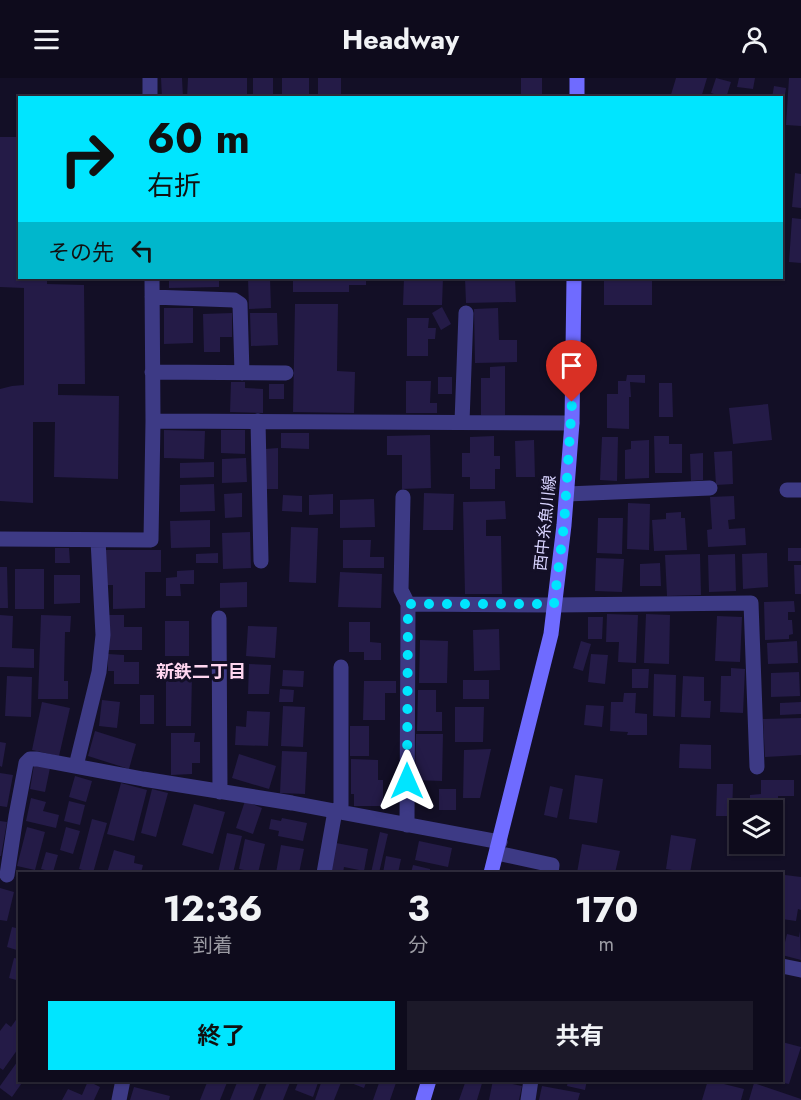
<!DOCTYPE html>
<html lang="ja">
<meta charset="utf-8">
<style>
body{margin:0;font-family:Jost,"Noto Sans JP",sans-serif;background:#1c1929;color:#f1f3f6;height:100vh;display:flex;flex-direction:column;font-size:22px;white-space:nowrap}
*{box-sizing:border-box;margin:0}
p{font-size:20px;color:#9b9ba3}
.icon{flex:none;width:33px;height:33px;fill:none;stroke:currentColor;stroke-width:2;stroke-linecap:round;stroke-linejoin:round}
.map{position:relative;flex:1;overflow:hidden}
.panel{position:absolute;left:18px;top:794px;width:765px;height:210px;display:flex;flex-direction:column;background:#0e0b1c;border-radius:0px;box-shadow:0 2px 4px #0004,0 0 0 2px #2e2b3b}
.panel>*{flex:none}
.banner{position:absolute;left:18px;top:18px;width:765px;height:183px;border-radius:0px;box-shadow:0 2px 4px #0004,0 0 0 2px #2e2b3b;background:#00e5ff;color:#111;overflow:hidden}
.buttons{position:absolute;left:729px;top:722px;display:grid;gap:12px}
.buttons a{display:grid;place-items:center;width:54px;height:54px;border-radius:0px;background:#0e0b1c;box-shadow:0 2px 4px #0004,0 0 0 2px #2e2b3b;font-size:30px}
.pin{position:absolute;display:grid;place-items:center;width:51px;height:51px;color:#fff;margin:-62px -26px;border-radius:50% 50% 50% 0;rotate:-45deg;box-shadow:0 0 6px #0007}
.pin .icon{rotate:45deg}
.me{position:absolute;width:66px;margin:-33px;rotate:0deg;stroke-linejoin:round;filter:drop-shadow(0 0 4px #0008)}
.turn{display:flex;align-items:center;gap:21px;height:126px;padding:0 30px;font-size:27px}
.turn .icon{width:78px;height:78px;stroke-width:2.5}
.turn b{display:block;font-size:42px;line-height:51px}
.then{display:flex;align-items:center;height:57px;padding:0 30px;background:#0003;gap:12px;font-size:22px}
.eta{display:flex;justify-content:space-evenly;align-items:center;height:102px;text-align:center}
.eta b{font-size:36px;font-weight:700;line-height:42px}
.primary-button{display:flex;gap:12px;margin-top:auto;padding:12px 30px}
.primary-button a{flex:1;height:69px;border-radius:0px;background:#00e5ff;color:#111;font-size:24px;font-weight:700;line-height:69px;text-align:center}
.primary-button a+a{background:#1c1929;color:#f1f3f6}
header{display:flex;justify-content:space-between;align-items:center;height:78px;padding:0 30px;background:#0e0b1c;font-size:27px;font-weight:700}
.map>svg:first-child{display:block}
.building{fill:#241b47}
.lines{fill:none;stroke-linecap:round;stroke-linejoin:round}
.street{stroke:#3d3a85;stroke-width:15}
.secondary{stroke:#6f6bff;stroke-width:15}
.route{stroke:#00e5ff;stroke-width:10;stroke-dasharray:0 18}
.labels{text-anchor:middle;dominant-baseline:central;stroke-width:6;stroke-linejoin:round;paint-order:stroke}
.street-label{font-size:16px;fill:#d9d4ff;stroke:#130f26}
.neighbourhood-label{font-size:18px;font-weight:bold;fill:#ffd6f0;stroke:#130f26}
</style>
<header><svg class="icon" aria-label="menu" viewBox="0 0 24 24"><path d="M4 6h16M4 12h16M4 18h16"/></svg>Headway<svg class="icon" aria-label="person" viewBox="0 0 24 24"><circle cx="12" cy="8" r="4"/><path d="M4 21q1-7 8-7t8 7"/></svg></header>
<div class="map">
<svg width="801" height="1022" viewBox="0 0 801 1022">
<rect width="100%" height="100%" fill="#130f26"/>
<path class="building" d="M 161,0 L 182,0 L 183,20 L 162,20 Z
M 188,0 L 247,0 L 247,17 L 237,16 L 237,20 L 187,20 Z
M 253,0 L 273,0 L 273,17 L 253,17 Z
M 282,0 L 309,0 L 309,20 L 282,20 Z
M 318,0 L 341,0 L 341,20 L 318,20 Z
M 521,0 L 542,0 L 542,20 L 521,20 Z
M 676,0 L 707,0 L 701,20 L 670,20 Z
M 716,0 L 731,4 L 726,20 L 711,15 Z
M 739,0 L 755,0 L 753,11 L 737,9 Z
M 789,0 L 801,0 L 801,48 L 786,47 Z
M 774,8 L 786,10 L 783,29 L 782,29 L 782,20 L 772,20 Z
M 0,59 L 20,59 L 20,200 L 47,200 L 47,206 L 84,207 L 85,306 L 58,306 L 58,317 L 119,318 L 118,401 L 54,399 L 55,344 L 33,344 L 33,425 L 0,423 L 0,311 L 12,308 L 24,307 L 24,210 L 0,209 Z
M 795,95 L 801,96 L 801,130 L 792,129 Z
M 792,140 L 801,141 L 801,185 L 789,184 Z
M 169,200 L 219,200 L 219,209 L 169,210 Z
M 248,200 L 270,200 L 271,230 L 249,231 Z
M 293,200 L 366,200 L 366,207 L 349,207 L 349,214 L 293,214 Z
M 404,200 L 443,200 L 442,227 L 403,227 Z
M 465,200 L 515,200 L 516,224 L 466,225 Z
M 604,200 L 652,200 L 652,227 L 604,227 Z
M 295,226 L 338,226 L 337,293 L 355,294 L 354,335 L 293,334 Z
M 442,229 L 451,246 L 441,252 L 432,235 Z
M 164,230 L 193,230 L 193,265 L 164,266 Z
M 498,230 L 499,262 L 517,262 L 517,284 L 475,285 L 474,231 Z
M 232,235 L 232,259 L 220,259 L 220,274 L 204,274 L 203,236 Z
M 250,235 L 277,235 L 278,267 L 251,268 Z
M 407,240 L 429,240 L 428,250 L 436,250 L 435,261 L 428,261 L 428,278 L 407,278 Z
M 505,288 L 505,337 L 481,337 L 481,300 L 490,300 L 490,289 Z
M 627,297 L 645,297 L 645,305 L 630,304 L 631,319 L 629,319 L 629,351 L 607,350 L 607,316 L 618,316 L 618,303 L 626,303 Z
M 438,299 L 452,299 L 452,316 L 438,316 Z
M 406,303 L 431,303 L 430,325 L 437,325 L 437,335 L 406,335 Z
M 231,304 L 245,304 L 245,310 L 263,311 L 263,335 L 230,334 Z
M 659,305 L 672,305 L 673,339 L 659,339 Z
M 269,306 L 284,306 L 284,321 L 269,321 Z
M 768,326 L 772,362 L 733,366 L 729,330 Z
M 164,352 L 205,353 L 204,381 L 164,380 Z
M 221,352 L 245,352 L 245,376 L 221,375 Z
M 281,355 L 309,355 L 309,371 L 281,370 Z
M 430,357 L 431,410 L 402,411 L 402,377 L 387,377 L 387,358 Z
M 494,358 L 494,378 L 500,378 L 500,391 L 495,391 L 495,411 L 470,411 L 470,399 L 462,399 L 462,375 L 470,375 L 470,359 Z
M 654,358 L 669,358 L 669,366 L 682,366 L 682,395 L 655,395 Z
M 602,359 L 618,359 L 617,403 L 600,402 Z
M 534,362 L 535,399 L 516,399 L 515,363 Z
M 649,362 L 649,400 L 625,401 L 625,372 L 631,371 L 631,363 Z
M 278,370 L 278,411 L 265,411 L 265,371 Z
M 732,373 L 733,406 L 716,407 L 714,374 Z
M 703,375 L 703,402 L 691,403 L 690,376 Z
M 246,380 L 247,404 L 222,405 L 222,381 Z
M 214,384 L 214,399 L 180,400 L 180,385 Z
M 214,406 L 215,433 L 180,434 L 180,407 Z
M 242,415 L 242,439 L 225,440 L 224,416 Z
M 424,415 L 454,416 L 453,452 L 423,452 Z
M 333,416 L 333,436 L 309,437 L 309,417 Z
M 283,417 L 302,418 L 302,434 L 282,433 Z
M 734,418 L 735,441 L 728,442 L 729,451 L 745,450 L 746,467 L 708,469 L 707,452 L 712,451 L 710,419 Z
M 374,421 L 375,449 L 340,450 L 340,422 Z
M 505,423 L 506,441 L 486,442 L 486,458 L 501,458 L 502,516 L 465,516 L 463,424 Z
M 628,425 L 650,426 L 649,472 L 627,471 Z
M 681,434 L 681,440 L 685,440 L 687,472 L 654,473 L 652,442 L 666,441 L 666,435 Z
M 598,440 L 623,440 L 622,476 L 597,475 Z
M 210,442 L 210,469 L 171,470 L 170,443 Z
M 291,449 L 318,450 L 316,505 L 289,504 Z
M 250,454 L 251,490 L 223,491 L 222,455 Z
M 343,462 L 371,462 L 370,479 L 384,479 L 384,490 L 343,490 Z
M 55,470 L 69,470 L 70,485 L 55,485 Z
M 788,470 L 801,470 L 801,483 L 788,483 Z
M 106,472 L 161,472 L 161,494 L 145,494 L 145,530 L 113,531 L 113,507 L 106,507 Z
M 218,475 L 218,485 L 196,485 L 196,476 Z
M 767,475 L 768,509 L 743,511 L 742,476 Z
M 700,476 L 701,517 L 667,518 L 665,477 Z
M 735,476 L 736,513 L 709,514 L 708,477 Z
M 596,480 L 624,481 L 622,514 L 595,513 Z
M 660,485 L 661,508 L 640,508 L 640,486 Z
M 794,487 L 801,487 L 801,516 L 795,516 Z
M 0,489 L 7,489 L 8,530 L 0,530 Z
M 15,491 L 44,491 L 44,531 L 15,531 Z
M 194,492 L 194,506 L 180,506 L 181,518 L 166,518 L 166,500 L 177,499 L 177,493 Z
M 340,494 L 382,496 L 381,530 L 338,529 Z
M 54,497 L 80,497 L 80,525 L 54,526 Z
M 247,504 L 247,529 L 220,530 L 220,505 Z
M 794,523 L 795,534 L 788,534 L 788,542 L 792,542 L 793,556 L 789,557 L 789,561 L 765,562 L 764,524 Z
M 607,536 L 638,537 L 636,585 L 618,584 L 619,564 L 606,564 Z
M 646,536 L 670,537 L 669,586 L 644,585 Z
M 0,537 L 13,538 L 12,570 L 34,571 L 34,590 L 0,589 Z
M 41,537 L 71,538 L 70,554 L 65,554 L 64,603 L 68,603 L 68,621 L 38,621 Z
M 108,537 L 124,537 L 124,549 L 142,549 L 142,572 L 108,572 Z
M 717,538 L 742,539 L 740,584 L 715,583 Z
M 588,539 L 603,539 L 602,561 L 588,561 Z
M 165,543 L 189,543 L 189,578 L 165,578 Z
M 349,544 L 370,544 L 370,564 L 381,565 L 381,582 L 364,582 L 364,574 L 349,574 Z
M 248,548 L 277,549 L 275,580 L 246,578 Z
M 499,551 L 500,592 L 474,593 L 473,552 Z
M 420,562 L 448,563 L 447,605 L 419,605 Z
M 581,563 L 591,566 L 583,593 L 573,590 Z
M 797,563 L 798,585 L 768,586 L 767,565 Z
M 108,576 L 124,577 L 124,584 L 139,584 L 139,606 L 114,606 L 114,593 L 108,593 Z
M 591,576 L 608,577 L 605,606 L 588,604 Z
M 249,586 L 271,587 L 269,616 L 248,616 Z
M 731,590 L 745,591 L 743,635 L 720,634 L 721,598 L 731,598 Z
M 632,591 L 649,591 L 648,610 L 632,610 Z
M 283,592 L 304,593 L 303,609 L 282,608 Z
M 799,594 L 800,618 L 771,619 L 771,595 Z
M 166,595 L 192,595 L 191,648 L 166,648 Z
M 654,596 L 676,597 L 675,639 L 653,638 Z
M 7,598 L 32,599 L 31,639 L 5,638 Z
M 683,598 L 704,599 L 704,623 L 711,623 L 710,640 L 681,639 Z
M 463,602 L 489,602 L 489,621 L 463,621 Z
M 364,603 L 396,603 L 396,615 L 385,615 L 385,642 L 363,642 Z
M 280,611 L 294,612 L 293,624 L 279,624 Z
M 418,612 L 436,612 L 436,634 L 442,634 L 442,653 L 417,653 Z
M 624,615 L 636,615 L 635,635 L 647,636 L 647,657 L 627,657 L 628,654 L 610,653 L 611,624 L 623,624 Z
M 140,617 L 154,617 L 154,646 L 140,646 Z
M 102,622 L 120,624 L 117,650 L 99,648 Z
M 42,624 L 70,630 L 59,678 L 32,672 Z
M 801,624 L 801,636 L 780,637 L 780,625 Z
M 586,627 L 604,628 L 602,649 L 584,647 Z
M 283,628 L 305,629 L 303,669 L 281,668 Z
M 455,629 L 484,629 L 483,664 L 455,664 Z
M 247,633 L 270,634 L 268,668 L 235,667 L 236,648 L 246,649 Z
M 801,640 L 801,677 L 765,679 L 763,641 Z
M 350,648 L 369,648 L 369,678 L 350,678 Z
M 95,653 L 136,666 L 129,691 L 88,678 Z
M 171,655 L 195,655 L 194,664 L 200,664 L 200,685 L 192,685 L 192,696 L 171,697 Z
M 416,656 L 443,656 L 442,703 L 415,702 Z
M 0,664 L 6,665 L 2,689 L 0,688 Z
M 680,666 L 711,667 L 711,691 L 679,690 Z
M 491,671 L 480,720 L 463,720 L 464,672 Z
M 282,673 L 307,674 L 305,716 L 280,715 Z
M 239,676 L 276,688 L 269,711 L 232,700 Z
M 351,681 L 378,682 L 378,702 L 383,702 L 383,728 L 354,728 L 354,716 L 351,716 Z
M 34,687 L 50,690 L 45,714 L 30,711 Z
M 0,695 L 13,697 L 7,729 L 0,728 Z
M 575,697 L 603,701 L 597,745 L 569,741 Z
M 75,698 L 92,703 L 86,724 L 69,719 Z
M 761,702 L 794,702 L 794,718 L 778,718 L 778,746 L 772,746 L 772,732 L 750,732 L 750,717 L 761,716 Z
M 121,705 L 147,712 L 134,763 L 107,756 Z
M 717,706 L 733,706 L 732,738 L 716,738 Z
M 550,708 L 563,711 L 557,740 L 544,737 Z
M 152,711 L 168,715 L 156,759 L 141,755 Z
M 439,711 L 456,711 L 456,732 L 439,732 Z
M 31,720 L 46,724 L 43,733 L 59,737 L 56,750 L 26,743 Z
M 69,723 L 85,727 L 80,747 L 64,743 Z
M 245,723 L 262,730 L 253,756 L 236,750 Z
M 194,726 L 225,734 L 213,776 L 182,767 Z
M 282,740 L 307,745 L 303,763 L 278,758 L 279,753 L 269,751 L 271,741 L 281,743 Z
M 92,741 L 107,745 L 93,795 L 79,791 Z
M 0,743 L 7,744 L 1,778 L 0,778 Z
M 27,749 L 45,754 L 35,792 L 17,788 Z
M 66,749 L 80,753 L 73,776 L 60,772 Z
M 380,754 L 388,756 L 379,795 L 371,795 Z
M 227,755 L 242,758 L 233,795 L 218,795 Z
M 671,757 L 696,761 L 690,795 L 666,791 Z
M 245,761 L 265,766 L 258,795 L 239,791 Z
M 419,763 L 452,770 L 448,789 L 415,782 Z
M 336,765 L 368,771 L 364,793 L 344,789 L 343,795 L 330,795 Z
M 582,766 L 620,773 L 615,795 L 577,795 Z
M 281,767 L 304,771 L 299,795 L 276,795 Z
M 114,772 L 135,778 L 134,785 L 143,787 L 141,795 L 107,795 Z
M 46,774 L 58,777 L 53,794 L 41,791 Z
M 386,778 L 401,781 L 398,795 L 383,795 Z
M 413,787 L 430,791 L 430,795 L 411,795 Z
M 785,797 L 801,799 L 801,832 L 798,831 L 796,843 L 782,841 L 782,825 Z
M 0,810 L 14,814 L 7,843 L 0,842 Z
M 12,849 L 20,851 L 20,873 L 7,869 Z
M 800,853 L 801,882 L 782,877 L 787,856 L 799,859 Z
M 14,880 L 20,881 L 20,903 L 9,900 Z
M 18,939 L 20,940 L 20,968 L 3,992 L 0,990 L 0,953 L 6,945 L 11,949 Z
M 782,964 L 801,969 L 789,1006 L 772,1003 L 772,1002 L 782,1002 Z
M 20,980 L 20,1002 L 24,1002 L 12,1019 L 0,1010 L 0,1008 Z
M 208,1002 L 228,1002 L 220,1022 L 200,1022 Z
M 238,1002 L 261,1002 L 253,1022 L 230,1022 Z
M 268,1002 L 291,1002 L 283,1022 L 260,1022 Z
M 299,1002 L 319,1002 L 313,1019 L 295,1012 Z
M 322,1002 L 342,1002 L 334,1022 L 315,1022 Z
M 352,1002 L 367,1002 L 364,1010 L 351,1005 Z
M 380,1002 L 397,1002 L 390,1022 L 373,1022 Z
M 466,1002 L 483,1002 L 477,1022 L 459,1022 Z
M 493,1002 L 522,1008 L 519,1022 L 489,1022 Z
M 548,1002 L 565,1002 L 564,1006 L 548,1003 Z
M 568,1002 L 587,1002 L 585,1012 L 567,1008 Z
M 708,1002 L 744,1011 L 741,1022 L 702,1022 Z
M 88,1003 L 100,1009 L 94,1022 L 62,1022 L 68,1011 L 82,1017 Z
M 754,1005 L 801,1021 L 801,1022 L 749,1022 Z
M 542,1008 L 580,1015 L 578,1022 L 539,1022 Z
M 134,1009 L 170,1018 L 169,1022 L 130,1022 Z"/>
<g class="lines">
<path class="street" d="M 150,0 L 150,20
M 152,219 L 234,222 L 240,226 L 242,295
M 152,294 L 286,295
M 153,343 L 572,345
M 258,343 L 261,483
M 462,344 L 466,235
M 787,412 L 801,412
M 567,416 L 710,410
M 403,419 L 401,512 L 408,526
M 0,461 L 151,462 L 153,343 L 152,200
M 219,540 L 220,714
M 76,688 L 99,594 L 103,557 L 98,462
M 341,734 L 341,589
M 407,747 L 408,526 L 554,527 L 751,525 L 757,689
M 497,775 L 552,787 L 551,795
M 324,795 L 335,733
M 7,797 L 16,738 L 26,685 L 30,681 L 37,681 L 143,701 L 292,725 L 500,764
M 782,888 L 801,892
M 119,1022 L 123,1002
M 528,1022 L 531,1002"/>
<path class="secondary" d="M 577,20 L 577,0
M 491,795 L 551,556 L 564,447 L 572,345 L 574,200
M 423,1022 L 429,1002"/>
</g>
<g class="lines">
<path class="route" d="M 407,703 L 408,526 L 554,526 L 564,447 L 572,324"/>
</g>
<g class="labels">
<g class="street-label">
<text transform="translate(545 445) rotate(-84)">西中糸魚川線</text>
</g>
<g class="neighbourhood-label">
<text x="201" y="594">新鉄二丁目</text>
</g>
</g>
</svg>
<div class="buttons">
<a><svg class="icon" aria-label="layers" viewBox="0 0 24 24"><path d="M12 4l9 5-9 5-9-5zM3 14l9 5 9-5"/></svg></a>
</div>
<div class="pin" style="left:572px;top:324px;background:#d93025"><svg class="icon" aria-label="arrive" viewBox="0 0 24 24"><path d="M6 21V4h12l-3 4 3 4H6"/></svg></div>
<svg class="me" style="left:407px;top:703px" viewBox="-20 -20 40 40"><path d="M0-17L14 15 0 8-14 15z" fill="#00e5ff" stroke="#fff" stroke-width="4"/></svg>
<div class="banner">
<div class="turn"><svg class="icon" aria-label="right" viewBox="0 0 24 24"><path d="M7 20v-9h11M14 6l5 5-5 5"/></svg><div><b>60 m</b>右折</div></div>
<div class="then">その先<svg class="icon" aria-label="left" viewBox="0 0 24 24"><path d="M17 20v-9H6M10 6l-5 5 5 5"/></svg></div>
</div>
<section class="panel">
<div class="eta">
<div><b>12:36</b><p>到着</p></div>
<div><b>3</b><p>分</p></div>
<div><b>170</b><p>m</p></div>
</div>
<div class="primary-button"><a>終了</a><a>共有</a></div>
</section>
</div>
